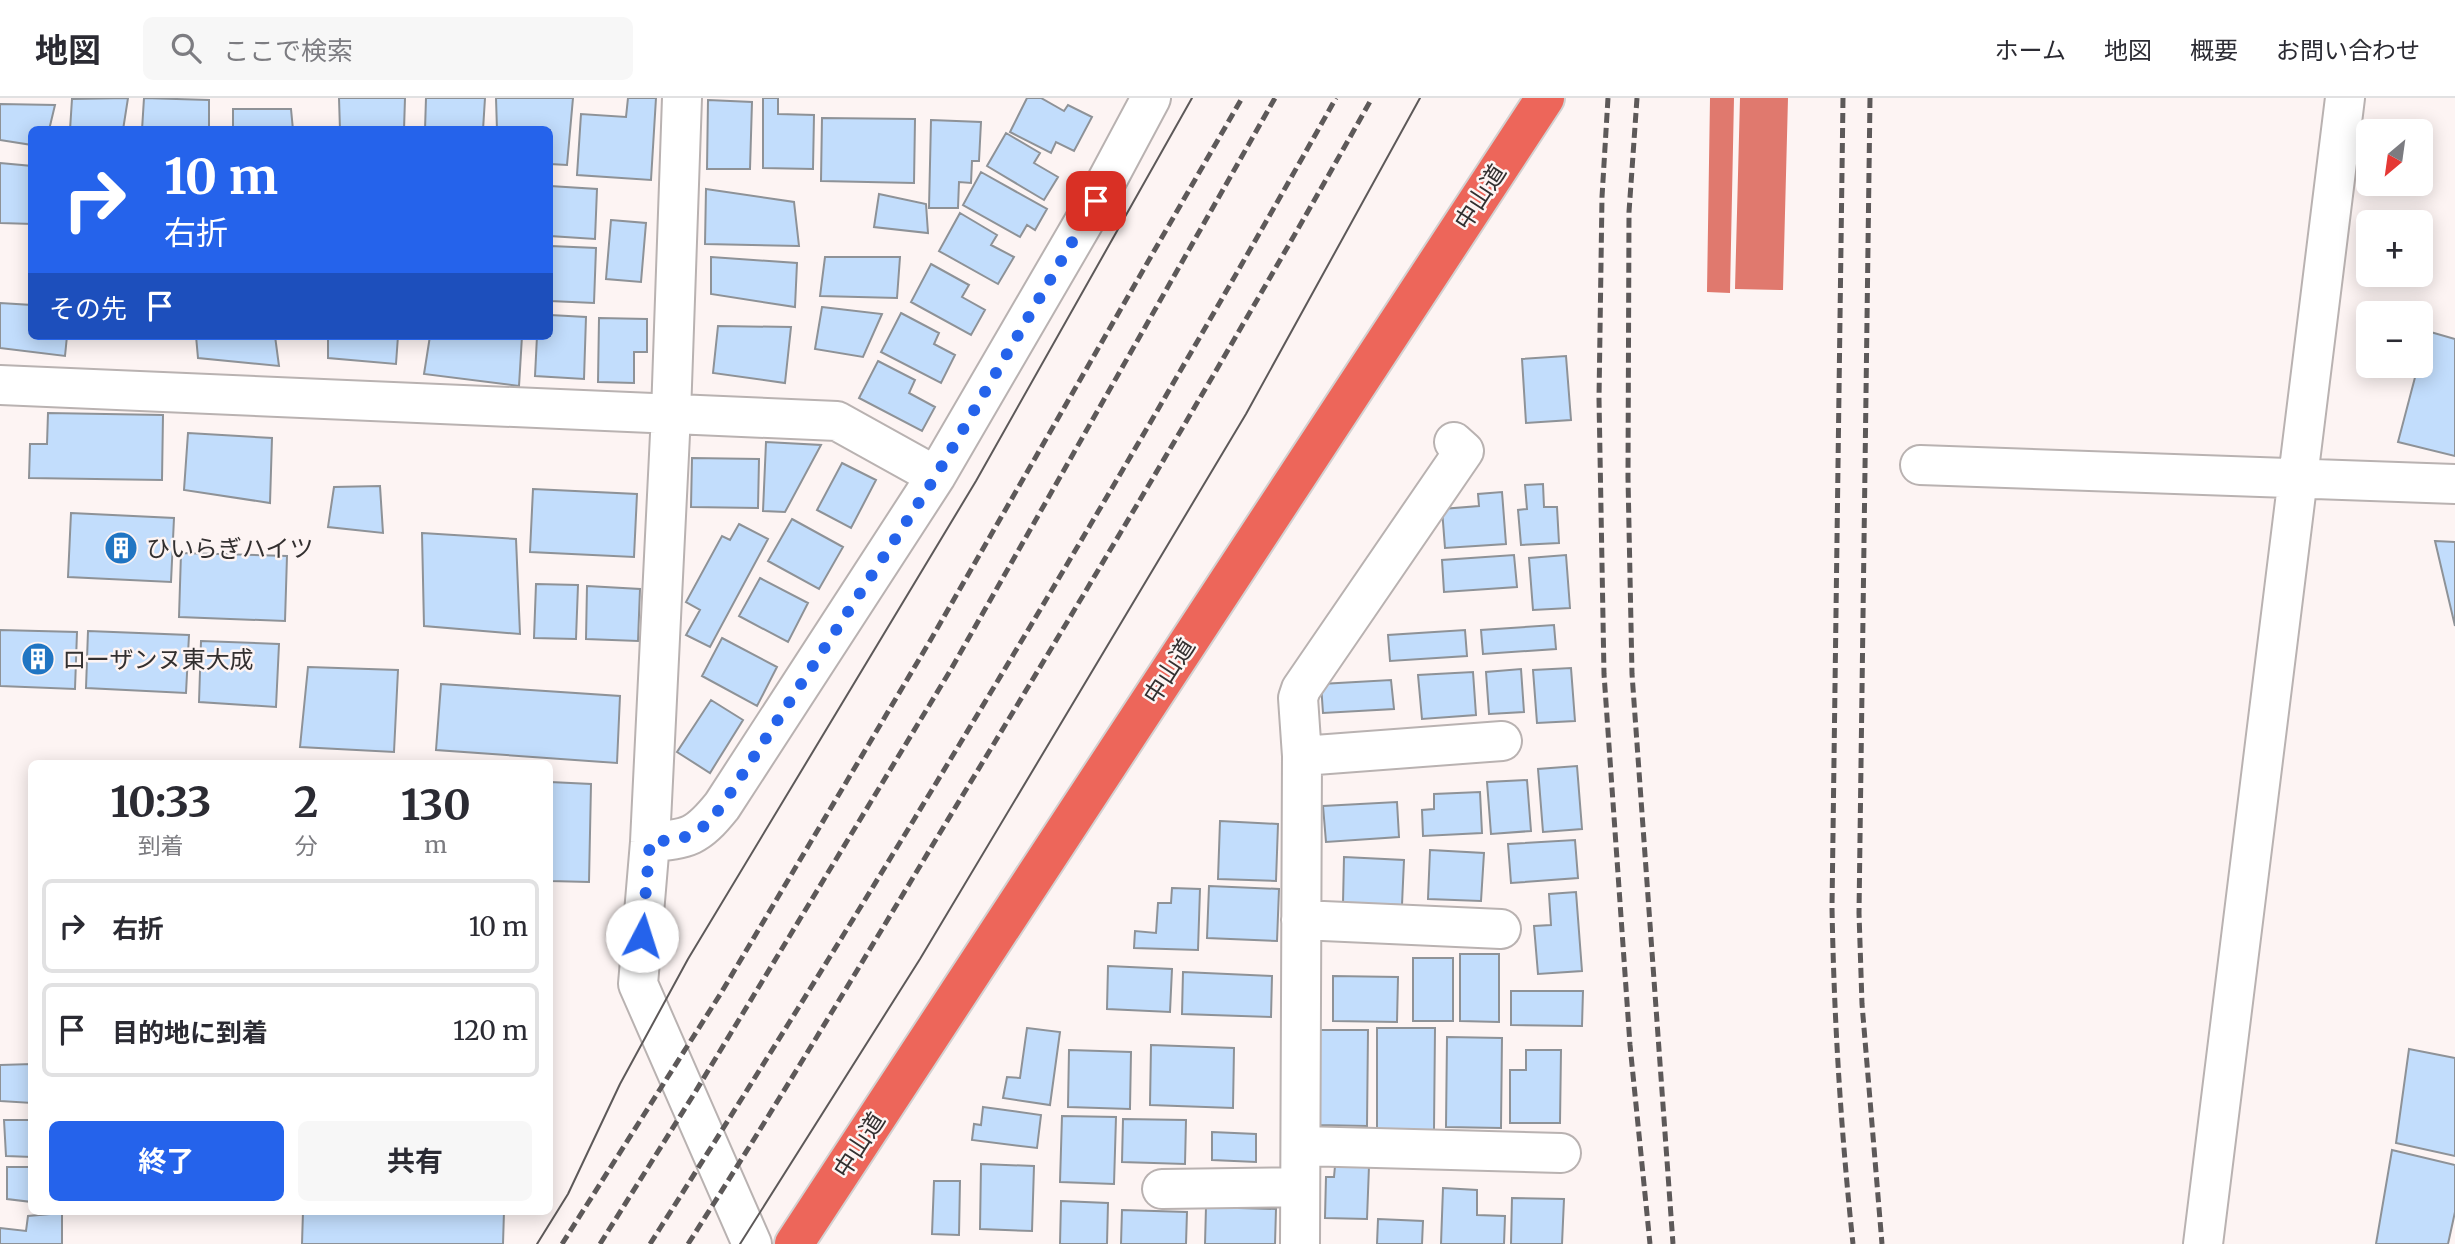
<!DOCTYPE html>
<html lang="ja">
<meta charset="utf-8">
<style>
body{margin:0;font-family:Merriweather,"Noto Sans JP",serif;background:#f7f7f7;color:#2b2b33;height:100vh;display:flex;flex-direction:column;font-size:26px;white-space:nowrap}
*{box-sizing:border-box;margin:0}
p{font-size:23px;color:#7c7c81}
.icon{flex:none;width:38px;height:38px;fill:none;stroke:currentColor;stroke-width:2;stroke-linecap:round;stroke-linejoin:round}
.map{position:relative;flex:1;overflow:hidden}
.sheet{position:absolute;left:28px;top:662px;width:525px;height:455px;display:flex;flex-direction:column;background:#fff;border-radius:10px;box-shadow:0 4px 18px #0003}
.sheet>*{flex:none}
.top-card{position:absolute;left:28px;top:28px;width:525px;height:214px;border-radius:10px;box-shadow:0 4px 18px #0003;background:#2563eb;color:#fff;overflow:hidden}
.needle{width:46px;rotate:209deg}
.tools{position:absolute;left:2356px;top:21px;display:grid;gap:14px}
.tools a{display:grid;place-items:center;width:77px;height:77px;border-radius:10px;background:#fff;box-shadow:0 4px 18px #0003;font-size:35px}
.pin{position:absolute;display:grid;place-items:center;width:60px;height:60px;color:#fff;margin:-30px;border-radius:14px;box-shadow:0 4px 10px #0006}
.me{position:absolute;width:77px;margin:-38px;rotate:5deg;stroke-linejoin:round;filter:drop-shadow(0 0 5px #0008)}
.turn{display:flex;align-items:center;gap:24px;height:147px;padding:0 21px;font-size:32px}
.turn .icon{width:91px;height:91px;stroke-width:2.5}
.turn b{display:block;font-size:49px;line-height:60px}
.then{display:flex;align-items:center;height:66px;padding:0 21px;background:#0003;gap:14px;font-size:26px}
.eta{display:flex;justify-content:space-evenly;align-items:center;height:119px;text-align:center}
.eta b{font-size:42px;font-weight:700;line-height:49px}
.cta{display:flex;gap:14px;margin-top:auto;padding:14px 21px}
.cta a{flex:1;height:80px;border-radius:10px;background:#2563eb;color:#fff;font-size:28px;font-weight:700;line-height:80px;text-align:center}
.cta a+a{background:#f7f7f7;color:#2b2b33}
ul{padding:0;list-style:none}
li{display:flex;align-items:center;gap:21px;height:94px;margin:0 14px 10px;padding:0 7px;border:4px solid #e1e1e2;border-radius:10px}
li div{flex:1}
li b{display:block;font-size:26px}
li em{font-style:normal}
header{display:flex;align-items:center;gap:42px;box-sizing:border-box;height:98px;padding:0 35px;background:#fff;border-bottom:2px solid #e1e1e2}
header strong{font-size:33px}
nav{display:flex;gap:38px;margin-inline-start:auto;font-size:24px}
.search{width:490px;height:63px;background:#f7f7f7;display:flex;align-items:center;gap:18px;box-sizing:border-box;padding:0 24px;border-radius:10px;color:#7c7c81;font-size:26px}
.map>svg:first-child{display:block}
.water{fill:#e0796e}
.building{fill:#c2ddfc;stroke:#8e9297;stroke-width:2}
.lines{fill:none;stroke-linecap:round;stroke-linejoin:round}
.minor-casing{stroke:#b9b2b1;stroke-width:42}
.highway-casing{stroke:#d2d1d1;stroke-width:42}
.minor{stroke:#fff;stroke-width:38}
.highway{stroke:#ed665a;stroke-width:38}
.tram{stroke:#5d5959;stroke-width:2}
.rail{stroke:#5d5959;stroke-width:5;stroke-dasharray:10 5;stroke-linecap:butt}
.route{stroke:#2563eb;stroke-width:12;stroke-dasharray:0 21.6}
.labels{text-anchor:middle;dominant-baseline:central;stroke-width:5;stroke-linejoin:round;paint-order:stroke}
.street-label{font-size:24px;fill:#333030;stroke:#fdf4f3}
.poi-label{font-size:24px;fill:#333030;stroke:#fdf4f3;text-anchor:start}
</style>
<header>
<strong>地図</strong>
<div class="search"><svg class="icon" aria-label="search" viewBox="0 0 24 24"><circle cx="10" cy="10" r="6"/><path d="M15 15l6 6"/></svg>ここで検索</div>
<nav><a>ホーム</a><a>地図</a><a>概要</a><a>お問い合わせ</a></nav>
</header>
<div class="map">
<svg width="2455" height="1146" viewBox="0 0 2455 1146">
<rect width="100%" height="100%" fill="#fdf4f3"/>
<path class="water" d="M 1710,0 L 1734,0 L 1730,195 L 1707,194 Z
M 1740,0 L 1788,0 L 1783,192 L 1735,191 Z"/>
<path class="building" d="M 128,0 L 123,32 L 70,32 L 72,1 Z
M 144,0 L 209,2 L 209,32 L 142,32 Z
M 339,0 L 405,0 L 404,32 L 340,32 Z
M 426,0 L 485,0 L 483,32 L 425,32 Z
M 496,0 L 573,0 L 567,67 L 550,66 L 550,32 L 497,32 Z
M 628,0 L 656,0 L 651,82 L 577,77 L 581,16 L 626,19 Z
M 763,0 L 778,0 L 778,16 L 814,17 L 813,71 L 763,70 Z
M 1027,0 L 1041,0 L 1064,13 L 1068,7 L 1092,19 L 1074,53 L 1056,44 L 1051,55 L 1010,34 Z
M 708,2 L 752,4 L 750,71 L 707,71 Z
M 0,6 L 55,7 L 49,32 L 32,32 L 32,47 L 0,42 Z
M 233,11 L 291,11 L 293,32 L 233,32 Z
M 822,20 L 915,21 L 914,85 L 821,83 Z
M 931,22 L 981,24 L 979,63 L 972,63 L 971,85 L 959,84 L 958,110 L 929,110 Z
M 1006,35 L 1040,55 L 1034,65 L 1058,79 L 1044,102 L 987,68 Z
M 0,65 L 32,68 L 32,126 L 0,125 Z
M 981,74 L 1047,111 L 1035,132 L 1027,127 L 1020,139 L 963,107 Z
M 550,88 L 597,91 L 595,141 L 550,138 Z
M 706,91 L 794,104 L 799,148 L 705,146 Z
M 879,96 L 926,106 L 928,135 L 874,129 Z
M 960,115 L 997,137 L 991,147 L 1014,159 L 998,186 L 939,153 Z
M 611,122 L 646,125 L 641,184 L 606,181 Z
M 550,148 L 596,150 L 594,205 L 550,203 Z
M 711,159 L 797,165 L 795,209 L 711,196 Z
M 825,159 L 900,159 L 897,200 L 820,198 Z
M 931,166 L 969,187 L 962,199 L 985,212 L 971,237 L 911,204 Z
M 0,205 L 32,207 L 32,238 L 67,238 L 65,258 L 0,250 Z
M 822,209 L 882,216 L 863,259 L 815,251 Z
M 901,215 L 939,235 L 934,246 L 955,257 L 941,285 L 881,254 Z
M 550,217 L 586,219 L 584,281 L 535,278 L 537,238 L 550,238 Z
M 599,220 L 647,221 L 647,254 L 634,254 L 634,285 L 598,284 Z
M 718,228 L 791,229 L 785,285 L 713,275 Z
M 2427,233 L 2455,241 L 2455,358 L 2398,344 L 2418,268 L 2420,268 Z
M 196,238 L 275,238 L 279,268 L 198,260 Z
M 328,238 L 398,238 L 396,266 L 328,260 Z
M 430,238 L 522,238 L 519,288 L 424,276 Z
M 1566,258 L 1571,322 L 1526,325 L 1522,261 Z
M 878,263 L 915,282 L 909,295 L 935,309 L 922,333 L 859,300 Z
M 48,315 L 163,317 L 162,382 L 29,380 L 30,346 L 47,346 Z
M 188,335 L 272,340 L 270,405 L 184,392 Z
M 766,344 L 821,347 L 785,414 L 763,413 Z
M 692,360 L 759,361 L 758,410 L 691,409 Z
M 842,365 L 876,382 L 851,430 L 817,412 Z
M 1543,386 L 1544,409 L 1557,409 L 1559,445 L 1521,447 L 1518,412 L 1527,411 L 1525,387 Z
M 380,388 L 383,435 L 328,429 L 334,389 Z
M 533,391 L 637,396 L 634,459 L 530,454 Z
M 1502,394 L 1506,446 L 1445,450 L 1442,411 L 1479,408 L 1478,396 Z
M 71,415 L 174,420 L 171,484 L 68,479 Z
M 792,421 L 843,449 L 819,491 L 768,463 Z
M 739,426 L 768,441 L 710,549 L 686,537 L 700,512 L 686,504 L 722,438 L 730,442 Z
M 422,435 L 516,441 L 520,536 L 424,528 Z
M 2435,443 L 2455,444 L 2455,528 Z
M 181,455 L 287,458 L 285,523 L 179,519 Z
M 1514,457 L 1517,489 L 1444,494 L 1442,462 Z
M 1566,457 L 1570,510 L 1533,512 L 1529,460 Z
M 760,480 L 808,505 L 788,544 L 739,518 Z
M 536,486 L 578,487 L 576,541 L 534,540 Z
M 587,488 L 640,491 L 638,543 L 586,541 Z
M 1554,527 L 1556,551 L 1483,556 L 1481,532 Z
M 0,532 L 77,534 L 75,591 L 0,588 Z
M 1465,532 L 1467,558 L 1390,563 L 1388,537 Z
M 88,533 L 189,537 L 186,595 L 86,590 Z
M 722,540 L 777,569 L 757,608 L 702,578 Z
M 201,543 L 279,546 L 276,609 L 199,604 Z
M 308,569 L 398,572 L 394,654 L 300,649 Z
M 1571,570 L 1575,623 L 1537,625 L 1533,572 Z
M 1521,571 L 1524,614 L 1489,616 L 1486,574 Z
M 1473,574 L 1476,617 L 1422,621 L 1418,577 Z
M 1391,582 L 1394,611 L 1323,615 L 1321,586 Z
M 441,586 L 620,598 L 617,665 L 436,652 Z
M 711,602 L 743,622 L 710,675 L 677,654 Z
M 1577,668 L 1582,731 L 1543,734 L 1538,671 Z
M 1527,682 L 1531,733 L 1491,736 L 1487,684 Z
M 550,684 L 591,686 L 589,784 L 550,783 Z
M 1480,694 L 1482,735 L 1423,738 L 1422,712 L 1434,711 L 1434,696 Z
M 1397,704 L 1399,739 L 1326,744 L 1323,708 Z
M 1220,723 L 1278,726 L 1276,783 L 1218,781 Z
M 1575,742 L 1578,780 L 1511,785 L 1508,746 Z
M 1430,752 L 1484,755 L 1481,803 L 1428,801 Z
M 1344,759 L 1404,762 L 1402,807 L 1343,805 Z
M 1209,788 L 1279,791 L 1277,843 L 1207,840 Z
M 1172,790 L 1200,791 L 1198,852 L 1134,850 L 1135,833 L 1156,835 L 1158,805 L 1171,805 Z
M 1576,794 L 1582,873 L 1538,876 L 1534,828 L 1551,827 L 1549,796 Z
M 1460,856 L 1499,856 L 1499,924 L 1460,923 Z
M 1413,860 L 1453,860 L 1453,923 L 1413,923 Z
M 1108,868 L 1172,871 L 1170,914 L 1107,911 Z
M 1183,874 L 1272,878 L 1271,919 L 1182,916 Z
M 1333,878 L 1398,879 L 1397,924 L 1333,923 Z
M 1511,893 L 1583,893 L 1582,928 L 1511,927 Z
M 1027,930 L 1060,934 L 1050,1007 L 1003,1000 L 1007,979 L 1020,980 Z
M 1377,930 L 1435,930 L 1434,1032 L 1377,1032 Z
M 1318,932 L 1368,932 L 1367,1028 L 1317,1027 Z
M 1447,939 L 1502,940 L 1501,1030 L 1446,1029 Z
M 1151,947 L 1234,950 L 1233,1010 L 1150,1007 Z
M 2409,951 L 2455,960 L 2455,1058 L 2396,1045 Z
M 1069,952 L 1131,954 L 1130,1011 L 1068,1009 Z
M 1526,952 L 1561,952 L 1560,1025 L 1510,1025 L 1510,972 L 1526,972 Z
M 32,966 L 32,1005 L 0,1003 L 0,967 Z
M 983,1009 L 1041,1017 L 1037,1050 L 972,1042 L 974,1026 L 981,1027 Z
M 1062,1018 L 1116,1019 L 1114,1086 L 1060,1084 Z
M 1123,1021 L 1186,1022 L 1185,1066 L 1122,1064 Z
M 4,1022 L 32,1022 L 32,1059 L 6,1058 Z
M 1212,1034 L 1256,1036 L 1256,1064 L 1212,1062 Z
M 2392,1052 L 2455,1067 L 2455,1114 L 2448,1146 L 2376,1146 Z
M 981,1066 L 1034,1068 L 1032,1133 L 980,1131 Z
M 1335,1068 L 1369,1068 L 1367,1121 L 1325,1120 L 1326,1079 L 1334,1079 Z
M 7,1069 L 32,1069 L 32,1104 L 7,1101 Z
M 934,1083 L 960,1083 L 959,1137 L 932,1136 Z
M 1443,1090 L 1477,1092 L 1477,1117 L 1505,1118 L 1504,1146 L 1441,1146 Z
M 1512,1100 L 1564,1101 L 1562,1146 L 1511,1146 Z
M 1061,1103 L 1108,1105 L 1107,1146 L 1060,1146 Z
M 1206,1109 L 1276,1111 L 1275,1146 L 1205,1146 Z
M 1122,1112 L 1187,1114 L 1186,1146 L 1121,1146 Z
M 303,1113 L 504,1113 L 503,1146 L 302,1146 Z
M 62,1115 L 62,1146 L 0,1146 L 0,1130 L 26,1133 L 28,1118 Z
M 1378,1121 L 1423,1123 L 1422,1146 L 1377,1146 Z"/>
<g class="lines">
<defs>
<path id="minor" d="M 682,0 L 671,316 L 650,744 L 638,886 L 752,1146
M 0,287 L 837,323 L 936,378
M 1920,367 L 2455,386
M 1302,658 L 1502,643
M 650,744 C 689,741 697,739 722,708 L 936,378 L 1096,103 L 1151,0
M 1301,822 L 1501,831
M 1301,1048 L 1561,1055
M 1162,1091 L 1300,1089
M 1300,1146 L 1302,658 L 1298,600 L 1301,591 L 1464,353 L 1454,344
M 2203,1146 L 2345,0"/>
<path id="highway" d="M 794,1146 L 1545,0"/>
</defs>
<use href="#minor" class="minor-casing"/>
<use href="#highway" class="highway-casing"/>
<use href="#minor" class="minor"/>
<use href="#highway" class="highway"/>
<path class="tram" d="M 537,1146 L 568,1096 L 620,986 L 688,861 L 976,383 L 1192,0
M 740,1146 L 920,861 L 1246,316 L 1420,0"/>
<path class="rail" d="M 1608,0 L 1602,99 L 1599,301 L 1604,576 L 1630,947 L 1650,1146
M 1637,0 L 1629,114 L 1628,380 L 1632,576 L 1673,1146
M 1843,0 L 1832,809 C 1834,922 1841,1034 1853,1146
M 1870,0 L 1859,815 L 1862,906 L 1882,1146
M 562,1146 L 721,895 L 930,543 L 1242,0
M 600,1146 L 694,996 L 950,573 L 1275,0
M 650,1146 C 889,770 1118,388 1336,0
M 688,1146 C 782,999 871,849 961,700 C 1101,469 1240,236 1372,0"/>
</g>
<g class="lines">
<path class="route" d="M 642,838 L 650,744 C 689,741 697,739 722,708 L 936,378 L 1096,103"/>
</g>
<defs>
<symbol id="building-disc" viewBox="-11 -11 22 22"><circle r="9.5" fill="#2075c3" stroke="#fdf4f3"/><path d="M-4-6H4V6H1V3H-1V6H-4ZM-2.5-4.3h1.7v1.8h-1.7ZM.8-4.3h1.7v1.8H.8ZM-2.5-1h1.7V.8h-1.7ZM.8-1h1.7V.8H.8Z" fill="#fff"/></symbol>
</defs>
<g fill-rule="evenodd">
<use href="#building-disc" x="102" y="431" width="38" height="38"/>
<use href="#building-disc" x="19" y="542" width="38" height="38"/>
</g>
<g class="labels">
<g class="street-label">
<text transform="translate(1480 99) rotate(-57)">中山道</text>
<text transform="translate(1169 573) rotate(-57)">中山道</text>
<text transform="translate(859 1047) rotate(-57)">中山道</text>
</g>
<g class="poi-label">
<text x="146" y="450">ひいらぎハイツ</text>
<text x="62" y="561">ローザンヌ東大成</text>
</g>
</g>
</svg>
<div class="tools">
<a><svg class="needle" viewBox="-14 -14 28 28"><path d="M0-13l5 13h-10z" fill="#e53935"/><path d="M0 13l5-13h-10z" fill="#7c7c81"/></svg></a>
<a>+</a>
<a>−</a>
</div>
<div class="pin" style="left:1096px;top:103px;background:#d93025"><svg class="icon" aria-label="arrive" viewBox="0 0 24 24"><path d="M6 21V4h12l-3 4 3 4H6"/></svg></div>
<svg class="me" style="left:642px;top:838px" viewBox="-20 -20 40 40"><circle r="19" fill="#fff"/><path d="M0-13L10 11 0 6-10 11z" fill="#2563eb"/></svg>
<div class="top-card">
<div class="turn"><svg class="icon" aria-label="right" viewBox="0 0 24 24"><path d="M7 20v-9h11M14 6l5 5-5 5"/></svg><div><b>10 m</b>右折</div></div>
<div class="then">その先<svg class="icon" aria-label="arrive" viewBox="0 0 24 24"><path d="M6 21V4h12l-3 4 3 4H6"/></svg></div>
</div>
<section class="sheet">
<div class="eta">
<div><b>10:33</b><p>到着</p></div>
<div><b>2</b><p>分</p></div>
<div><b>130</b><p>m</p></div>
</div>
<ul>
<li><svg class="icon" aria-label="right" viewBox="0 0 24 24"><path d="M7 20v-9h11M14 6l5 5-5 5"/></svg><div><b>右折</b></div><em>10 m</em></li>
<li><svg class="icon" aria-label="arrive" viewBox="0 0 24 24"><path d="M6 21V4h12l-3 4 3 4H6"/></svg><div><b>目的地に到着</b></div><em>120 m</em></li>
</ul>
<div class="cta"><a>終了</a><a>共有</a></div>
</section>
</div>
